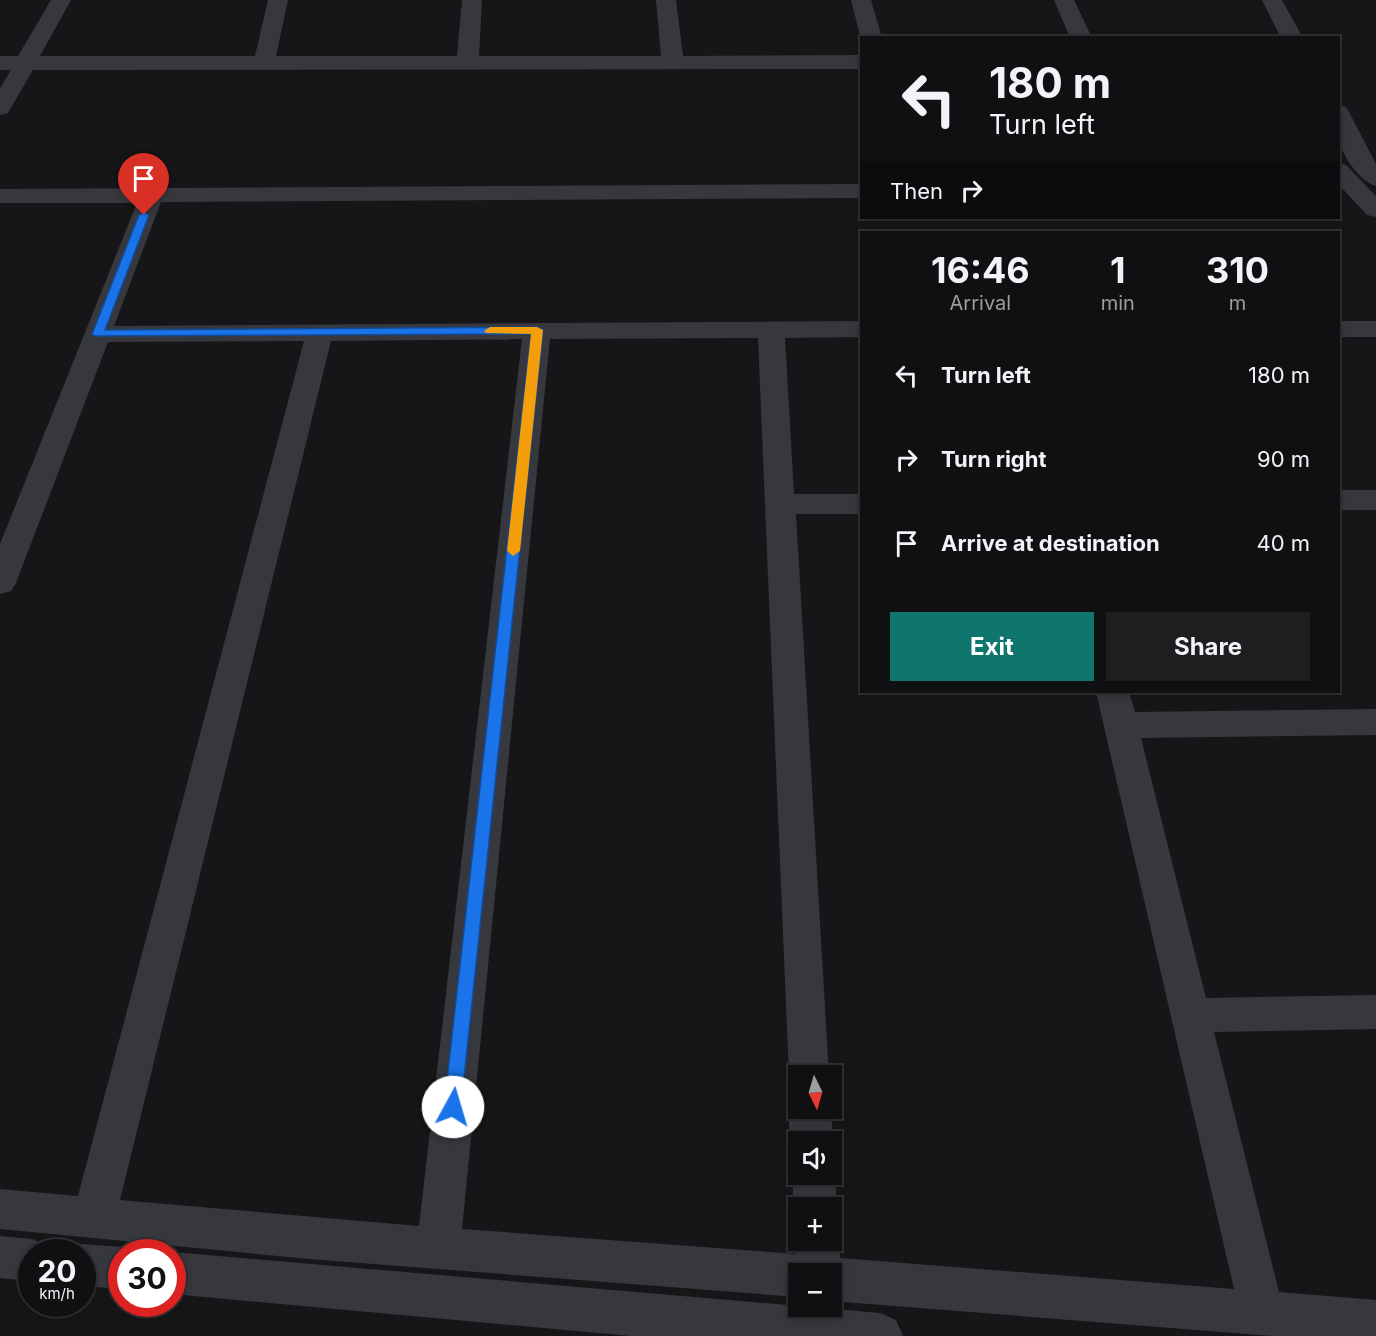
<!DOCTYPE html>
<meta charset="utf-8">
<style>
body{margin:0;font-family:Inter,sans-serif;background:#1e1e20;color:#f1f3f6;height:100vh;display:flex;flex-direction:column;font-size:22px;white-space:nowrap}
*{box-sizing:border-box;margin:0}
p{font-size:20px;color:#9c9d9f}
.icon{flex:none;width:33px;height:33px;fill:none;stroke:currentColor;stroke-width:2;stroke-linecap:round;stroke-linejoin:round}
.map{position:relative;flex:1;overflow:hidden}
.side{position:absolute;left:860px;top:231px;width:480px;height:462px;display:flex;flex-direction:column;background:#101012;border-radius:0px;box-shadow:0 3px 9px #0003,0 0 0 2px #303032}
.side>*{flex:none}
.banner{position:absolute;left:860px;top:36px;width:480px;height:183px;border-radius:0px;box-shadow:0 3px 9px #0003,0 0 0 2px #303032;background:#101012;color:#f1f3f6;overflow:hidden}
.needle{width:39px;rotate:175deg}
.tools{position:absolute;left:788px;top:1065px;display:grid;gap:12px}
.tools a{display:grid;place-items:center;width:54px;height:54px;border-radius:0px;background:#101012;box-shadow:0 3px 9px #0003,0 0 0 2px #303032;font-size:30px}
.speed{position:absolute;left:18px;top:1239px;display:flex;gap:12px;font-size:30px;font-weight:700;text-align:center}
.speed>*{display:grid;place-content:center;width:78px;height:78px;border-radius:50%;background:#101012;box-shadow:0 3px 9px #0003,0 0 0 2px #303032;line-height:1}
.speed small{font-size:15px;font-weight:400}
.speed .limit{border:9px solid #d22;background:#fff;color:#111}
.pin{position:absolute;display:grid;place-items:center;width:51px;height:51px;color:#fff;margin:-62px -26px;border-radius:50% 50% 50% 0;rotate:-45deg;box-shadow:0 0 6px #0007}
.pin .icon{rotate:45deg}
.me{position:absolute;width:66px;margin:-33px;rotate:6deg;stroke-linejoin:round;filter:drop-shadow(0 0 4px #0008)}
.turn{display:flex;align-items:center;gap:21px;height:126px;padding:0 30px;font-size:27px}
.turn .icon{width:78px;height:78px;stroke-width:2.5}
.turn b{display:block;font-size:42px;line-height:51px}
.then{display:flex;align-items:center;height:57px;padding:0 30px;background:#0003;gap:12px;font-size:22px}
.eta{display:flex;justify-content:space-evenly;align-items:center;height:102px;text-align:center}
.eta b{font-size:36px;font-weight:700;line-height:42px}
.button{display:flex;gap:12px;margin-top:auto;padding:12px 30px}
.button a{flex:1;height:69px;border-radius:0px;background:#0f766e;color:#fff;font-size:24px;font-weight:700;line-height:69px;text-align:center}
.button a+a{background:#1e1e20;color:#f1f3f6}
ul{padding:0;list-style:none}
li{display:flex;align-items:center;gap:18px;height:84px;padding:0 30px}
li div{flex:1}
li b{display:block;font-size:22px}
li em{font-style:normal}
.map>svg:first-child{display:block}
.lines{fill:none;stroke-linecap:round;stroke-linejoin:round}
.minor{fill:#37383d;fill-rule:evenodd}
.route{fill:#1a73e8;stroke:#114b97;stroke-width:1.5}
.slow{fill:#f59e0b}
</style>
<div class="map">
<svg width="1376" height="1336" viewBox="0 0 1376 1336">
<rect width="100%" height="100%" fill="#161618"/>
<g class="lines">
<path class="minor" d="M 51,0 L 71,0 L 40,56 L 255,56 L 268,0 L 288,0 L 276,56 L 457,56 L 462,0 L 482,0 L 479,56 L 661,56 L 656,0 L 676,0 L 683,56 L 861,55 L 861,69 L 33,70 L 8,113 L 0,115 L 0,88 L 11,70 L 0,70 L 0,56 L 18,56 Z
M 851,0 L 871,0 L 882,38 L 861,39 Z
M 1054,0 L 1074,0 L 1092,38 L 1070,38 Z
M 1262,0 L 1282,0 L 1303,38 L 1281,38 Z
M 1338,105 L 1346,107 L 1349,112 L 1376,164 L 1376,186 C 1360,182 1342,155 1338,139 C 1336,129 1338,115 1338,105 Z
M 1338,163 L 1346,165 L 1376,196 L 1376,217 L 1367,215 L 1338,184 Z
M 861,184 L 861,198 L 161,202 L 114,326 L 861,321 L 861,337 L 785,338 L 794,494 L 861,494 L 861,514 L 796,514 L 829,1076 L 798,1076 L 798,1090 L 795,1089 L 789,1076 L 758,338 L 550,339 L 462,1229 L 796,1254 L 795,1240 L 798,1234 L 798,1240 L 831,1240 L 831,1225 L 839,1240 L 840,1258 L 1234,1289 L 1096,692 L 1129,692 L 1135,712 L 1376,709 L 1376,735 L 1141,738 L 1206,998 L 1376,995 L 1376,1029 L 1214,1032 L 1279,1292 L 1376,1300 L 1376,1336 L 1273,1336 L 831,1301 L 831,1274 L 798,1274 L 798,1297 L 309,1259 L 0,1229 L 0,1189 L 78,1196 L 304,341 L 108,342 L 16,583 L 11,591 L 0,594 L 0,544 L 137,203 L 0,203 L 0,189 ZM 522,339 L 419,1226 L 120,1200 L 331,341 Z
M 1338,321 L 1376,321 L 1376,337 L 1338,337 Z
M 1338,490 L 1376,490 L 1376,510 L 1338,510 Z
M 798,1094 L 798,1108 L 831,1108 L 833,1142 L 831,1146 L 831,1142 L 798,1142 L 798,1156 C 789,1140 783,1107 798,1094 Z
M 798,1163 L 798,1174 L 831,1174 L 831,1165 C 838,1182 838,1204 831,1220 L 831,1208 L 798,1208 L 798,1218 C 791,1201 791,1179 798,1163 Z
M 0,1236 L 32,1239 L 47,1245 L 51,1252 L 32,1252 L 32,1281 L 0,1278 Z
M 82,1244 L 122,1247 L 136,1252 L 122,1252 L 122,1289 L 82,1286 L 82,1252 L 65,1252 Z
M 170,1252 L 172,1252 L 880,1313 L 896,1320 L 903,1336 L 631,1336 L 172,1294 L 172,1252 Z"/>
</g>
<path class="route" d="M 144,212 L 149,215 L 105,330 L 537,327 L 543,330 L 461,1107 L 459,1112 L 453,1115 L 447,1112 L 444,1107 L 531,334 L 94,336 L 92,334 L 139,215 Z"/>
<path class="slow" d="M 490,327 L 537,327 L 543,330 L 520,551 L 513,556 L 507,551 L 531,334 L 486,333 L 484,331 Z"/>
</svg>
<div class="tools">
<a><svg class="needle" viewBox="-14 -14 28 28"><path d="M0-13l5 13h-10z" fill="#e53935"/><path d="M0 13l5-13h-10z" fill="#9c9d9f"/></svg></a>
<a><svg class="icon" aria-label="sound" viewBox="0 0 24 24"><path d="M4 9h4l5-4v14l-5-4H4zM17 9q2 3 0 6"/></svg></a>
<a>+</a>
<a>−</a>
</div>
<div class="speed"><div>20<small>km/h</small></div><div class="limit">30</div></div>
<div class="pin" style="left:144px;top:215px;background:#d93025"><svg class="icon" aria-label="arrive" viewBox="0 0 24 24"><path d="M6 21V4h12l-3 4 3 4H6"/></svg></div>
<svg class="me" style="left:453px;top:1107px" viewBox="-20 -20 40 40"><circle r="19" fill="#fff"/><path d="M0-13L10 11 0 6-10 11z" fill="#1a73e8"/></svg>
<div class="banner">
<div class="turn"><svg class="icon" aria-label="left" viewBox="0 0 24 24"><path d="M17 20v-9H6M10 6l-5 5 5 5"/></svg><div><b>180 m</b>Turn left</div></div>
<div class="then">Then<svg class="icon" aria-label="right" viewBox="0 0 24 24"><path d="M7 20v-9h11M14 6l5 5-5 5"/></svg></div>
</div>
<section class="side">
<div class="eta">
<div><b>16:46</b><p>Arrival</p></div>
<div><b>1</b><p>min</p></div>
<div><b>310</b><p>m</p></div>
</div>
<ul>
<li><svg class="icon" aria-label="left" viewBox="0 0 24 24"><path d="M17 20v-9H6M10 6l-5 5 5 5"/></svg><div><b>Turn left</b></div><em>180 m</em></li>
<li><svg class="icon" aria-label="right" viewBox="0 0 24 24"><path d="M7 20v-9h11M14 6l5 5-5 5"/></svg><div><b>Turn right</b></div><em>90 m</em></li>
<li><svg class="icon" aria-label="arrive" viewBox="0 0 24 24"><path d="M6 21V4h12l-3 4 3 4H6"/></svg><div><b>Arrive at destination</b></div><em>40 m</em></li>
</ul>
<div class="button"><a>Exit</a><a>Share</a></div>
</section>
</div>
